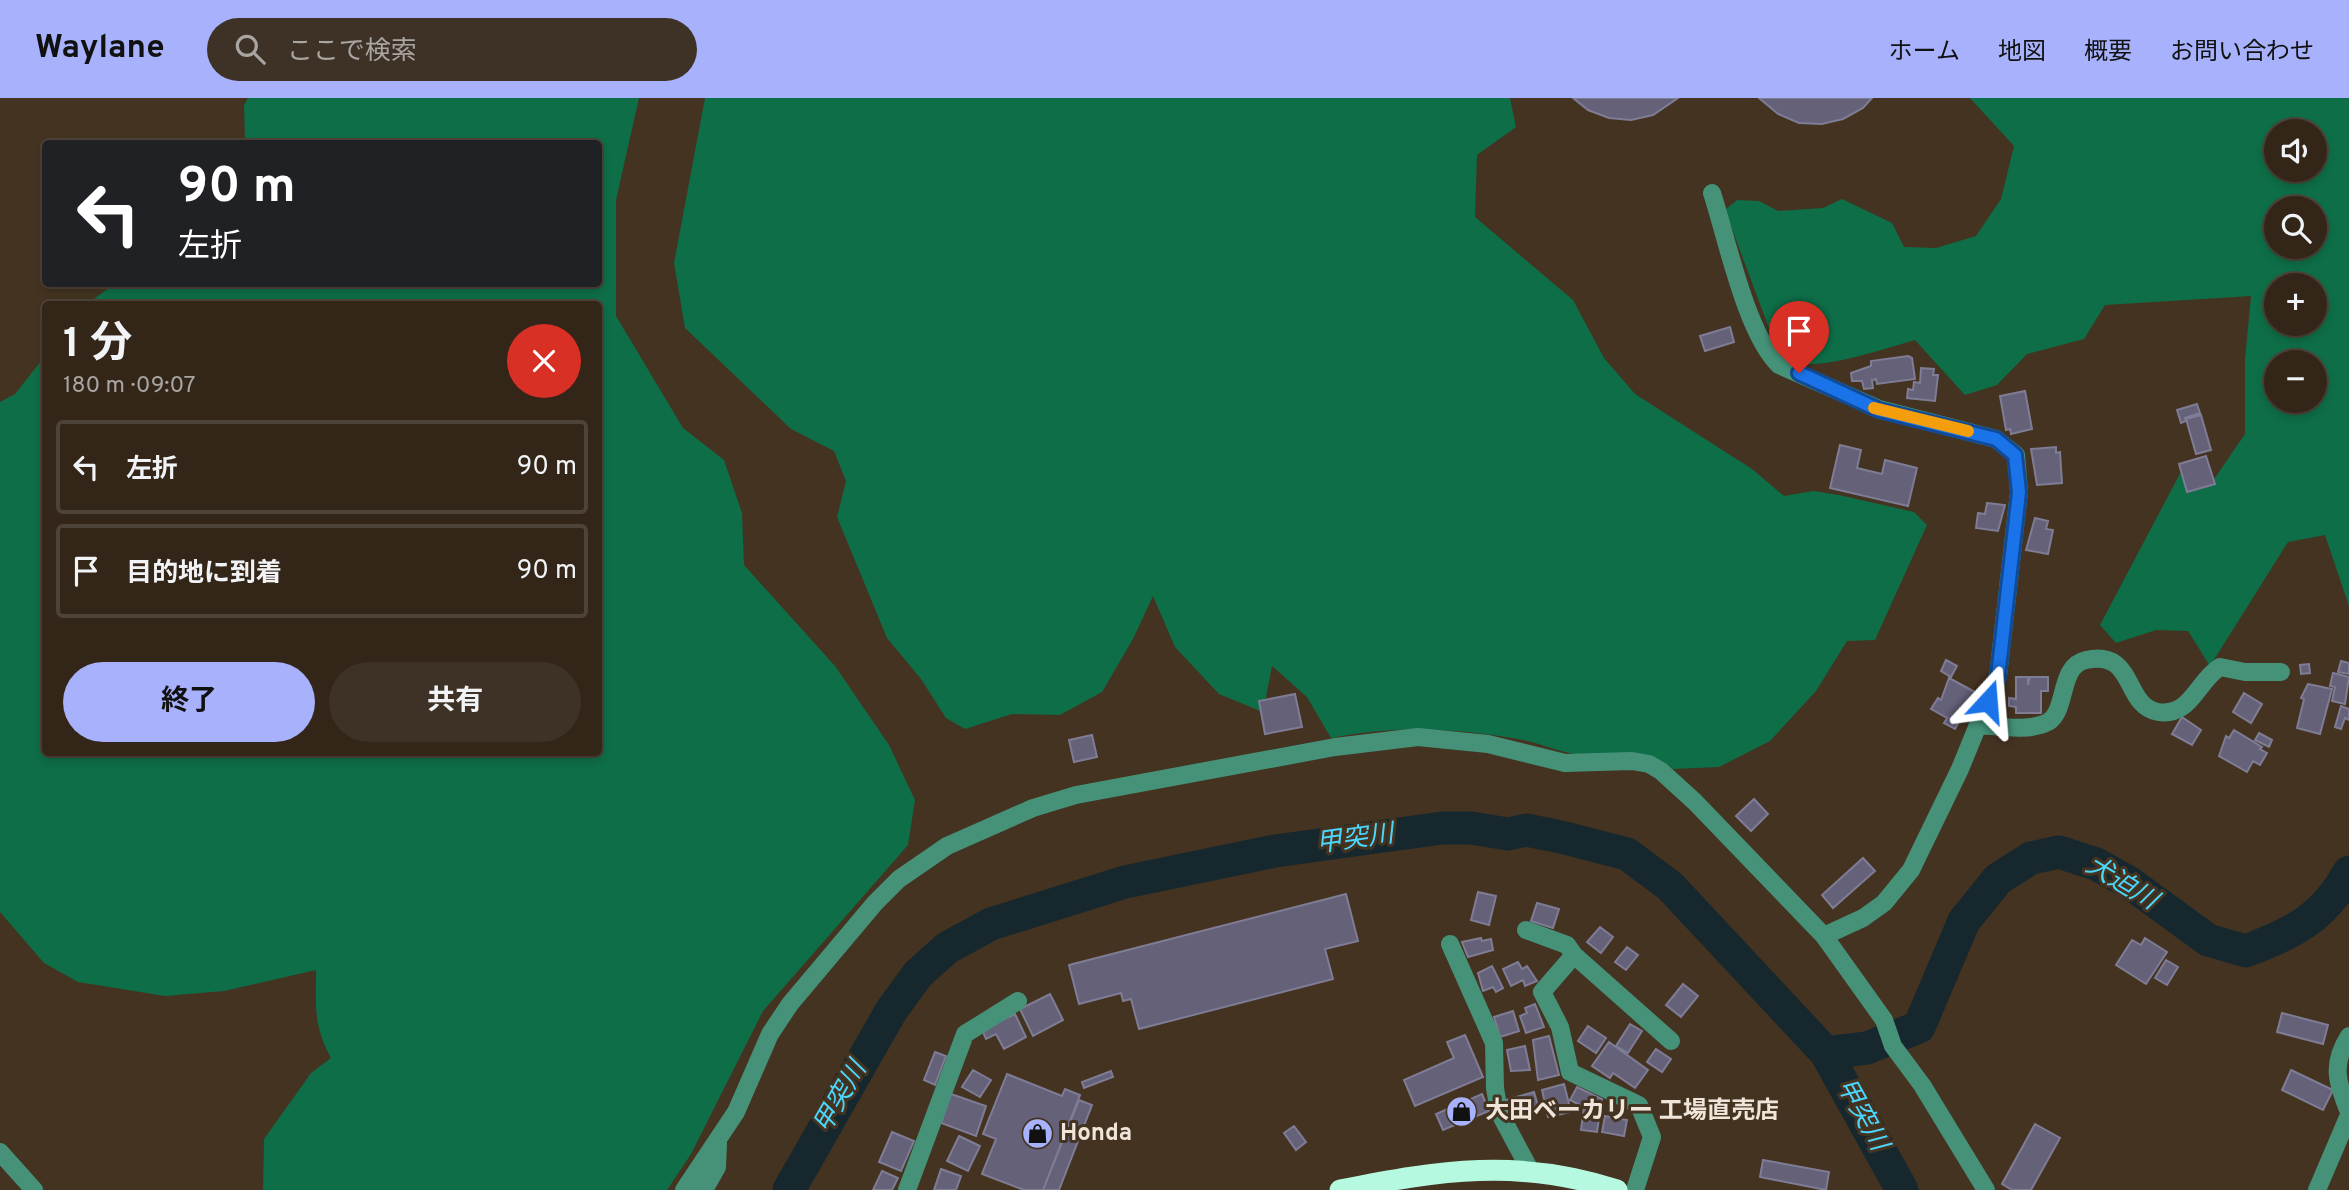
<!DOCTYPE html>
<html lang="ja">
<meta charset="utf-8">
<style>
body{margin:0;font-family:Overpass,"Noto Sans JP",sans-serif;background:#3e3226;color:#f1f3f6;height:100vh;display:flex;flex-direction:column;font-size:26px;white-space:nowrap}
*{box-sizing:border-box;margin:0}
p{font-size:23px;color:#a9a5a2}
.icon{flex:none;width:38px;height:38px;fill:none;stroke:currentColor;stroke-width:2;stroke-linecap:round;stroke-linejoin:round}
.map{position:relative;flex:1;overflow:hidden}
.details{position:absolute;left:42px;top:203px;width:560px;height:455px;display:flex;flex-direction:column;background:#332619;border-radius:7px;box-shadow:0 4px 10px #0003,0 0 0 2px #4e4338}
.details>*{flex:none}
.guide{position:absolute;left:42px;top:42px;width:560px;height:147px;border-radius:7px;box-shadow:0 4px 10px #0003,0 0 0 2px #4e4338;background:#202124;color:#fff;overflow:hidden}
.buttons{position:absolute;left:2264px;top:21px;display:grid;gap:14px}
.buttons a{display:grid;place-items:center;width:63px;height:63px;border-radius:50%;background:#332619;box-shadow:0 4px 10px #0003,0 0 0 2px #4e4338;font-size:35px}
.pin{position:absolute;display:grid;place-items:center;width:60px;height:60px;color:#fff;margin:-72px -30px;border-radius:50% 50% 50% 0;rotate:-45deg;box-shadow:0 0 7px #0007}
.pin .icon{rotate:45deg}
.me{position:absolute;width:77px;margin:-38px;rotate:19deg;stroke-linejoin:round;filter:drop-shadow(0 0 5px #0008)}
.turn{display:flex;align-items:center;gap:24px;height:147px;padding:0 21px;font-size:32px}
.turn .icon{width:91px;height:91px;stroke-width:2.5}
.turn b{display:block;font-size:49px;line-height:60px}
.round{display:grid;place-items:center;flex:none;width:74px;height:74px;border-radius:37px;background:#3e3226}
.overview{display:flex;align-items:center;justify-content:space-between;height:119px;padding:0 21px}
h1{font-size:42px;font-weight:700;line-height:52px}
.action{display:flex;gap:14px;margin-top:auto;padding:14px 21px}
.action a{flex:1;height:80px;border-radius:42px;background:#a7b1fc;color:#111;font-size:28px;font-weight:700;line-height:80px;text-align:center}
.action a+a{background:#3e3226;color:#f1f3f6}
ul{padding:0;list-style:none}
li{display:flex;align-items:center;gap:21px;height:94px;margin:0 14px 10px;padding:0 7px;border:4px solid #4e4338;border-radius:7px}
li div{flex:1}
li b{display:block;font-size:26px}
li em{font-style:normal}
header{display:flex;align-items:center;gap:42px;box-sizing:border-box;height:98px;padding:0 35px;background:#a7b1fc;color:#111}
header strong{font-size:33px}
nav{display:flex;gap:38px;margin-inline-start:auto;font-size:24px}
.search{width:490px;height:63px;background:#3e3226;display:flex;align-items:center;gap:18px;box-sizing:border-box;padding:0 24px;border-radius:38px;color:#a9a5a2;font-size:26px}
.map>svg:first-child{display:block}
.forest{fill:#0e6e47;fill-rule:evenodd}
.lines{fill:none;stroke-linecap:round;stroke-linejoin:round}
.river{stroke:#16282e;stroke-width:33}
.building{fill:#646179;stroke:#7f7c95;stroke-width:2}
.minor{stroke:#459279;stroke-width:18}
.highway{stroke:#b5f9e0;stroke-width:21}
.route-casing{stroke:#114b97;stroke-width:18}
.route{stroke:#1a73e8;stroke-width:12}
.slow{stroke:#f59e0b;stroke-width:12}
.labels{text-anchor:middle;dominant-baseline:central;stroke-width:6;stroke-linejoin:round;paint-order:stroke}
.poi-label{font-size:24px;font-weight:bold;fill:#f0e5da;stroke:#443321;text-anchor:start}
.water-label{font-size:26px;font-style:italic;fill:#4bd6fc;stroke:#443321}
</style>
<header>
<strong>Waylane</strong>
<div class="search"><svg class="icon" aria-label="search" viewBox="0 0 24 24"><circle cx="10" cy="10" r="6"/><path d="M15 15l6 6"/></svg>ここで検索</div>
<nav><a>ホーム</a><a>地図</a><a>概要</a><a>お問い合わせ</a></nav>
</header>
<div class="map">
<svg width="2349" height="1092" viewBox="0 0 2349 1092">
<rect width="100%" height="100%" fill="#443321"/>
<path class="forest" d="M 248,0 L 639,0 L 616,102 L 616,218 L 683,330 L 724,362 L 742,415 L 744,467 L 835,568 L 889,647 L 915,702 L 908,747 L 763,913 L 691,1056 L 667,1092 L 263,1092 L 264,1041 L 311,975 L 331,960 C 313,927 316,908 316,872 L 224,893 L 165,898 L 78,884 L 44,865 L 0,814 L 0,304 L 15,296 L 45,258 L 46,654 L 598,654 L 598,206 L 87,206 L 114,186 L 598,186 L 598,46 L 245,45 L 244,7 Z
M 705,0 L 1510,0 L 1516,29 L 1477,57 L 1475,119 L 1573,202 L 1604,260 L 1635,296 L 1752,371 L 1784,398 L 1813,393 L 1839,397 L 1914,414 L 1927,427 L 1875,542 L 1847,543 L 1816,593 L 1770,643 L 1719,669 L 1673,671 C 1645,646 1609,660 1575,656 C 1556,653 1537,644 1518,641 C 1456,630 1393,627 1331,640 L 1307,599 L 1272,568 L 1263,614 L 1219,596 L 1175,549 L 1153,498 L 1133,541 L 1102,594 L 1060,617 L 1012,616 L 965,631 L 946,620 L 921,581 L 887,540 L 837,419 L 846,383 L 834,353 L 791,331 L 685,230 L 674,165 Z
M 1970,0 L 2349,0 L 2349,508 L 2325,437 L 2288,444 L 2210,568 L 2188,533 L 2156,532 L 2116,545 L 2100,527 L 2184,368 L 2210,387 L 2245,336 L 2245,261 L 2251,198 L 2105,207 L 2084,241 L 2027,256 L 1997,287 L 1965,297 L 1915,242 C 1891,249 1824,271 1802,265 C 1790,262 1780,250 1773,241 L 1725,112 L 1737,102 L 1759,103 L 1778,113 L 1823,110 L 1842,101 L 1892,125 L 1904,149 L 1936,150 L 1976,138 L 2001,101 L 2014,48 ZM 2277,33 L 2315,33 L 2315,72 L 2277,72 ZM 2277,110 L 2315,110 L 2315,149 L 2277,149 ZM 2277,187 L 2315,187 L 2315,226 L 2277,226 ZM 2277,264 L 2315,264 L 2315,303 L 2277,303 Z"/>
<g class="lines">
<path class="river" d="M 1826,955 L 1867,950 L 1919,929 L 1964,823 L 1998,781 L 2031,760 L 2059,754 L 2096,766 L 2130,785 L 2208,842 L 2246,853 C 2294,834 2323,821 2349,774
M 789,1092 L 891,913 L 918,876 L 947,850 L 991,826 L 1125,784 L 1275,753 L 1442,730 L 1471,730 L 1508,736 L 1526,732 L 1561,739 L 1627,756 L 1670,788 L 1826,955 L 1902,1092"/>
</g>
<path class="building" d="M 1573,0 L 1678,0 L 1653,17 L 1631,22 L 1609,20 L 1588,12 Z
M 1759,0 L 1872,0 L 1863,10 L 1843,21 L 1822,26 L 1799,25 L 1778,16 Z
M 1730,229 L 1734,244 L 1705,253 L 1700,238 Z
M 1908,258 L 1912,260 L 1915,281 L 1877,286 L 1876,281 L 1872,282 L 1873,290 L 1864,291 L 1862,283 L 1852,283 L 1851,275 L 1871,268 L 1871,263 Z
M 1921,270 L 1934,271 L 1933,277 L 1938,277 L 1935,303 L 1907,300 L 1908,291 L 1913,292 L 1914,284 L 1920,285 Z
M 2025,293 L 2032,331 L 2011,336 L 2010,331 L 2006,332 L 2000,298 Z
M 2197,306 L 2200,315 L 2185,320 L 2186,323 L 2181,325 L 2177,312 Z
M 2201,317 L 2211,352 L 2196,356 L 2186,321 Z
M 1840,347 L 1861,352 L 1857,370 L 1882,376 L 1885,362 L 1917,370 L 1908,408 L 1830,390 Z
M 2056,349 L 2056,355 L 2060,354 L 2062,385 L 2037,387 L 2031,351 Z
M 2206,358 L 2215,386 L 2187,394 L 2179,366 Z
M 1987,405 L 2005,407 L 1998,433 L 1976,430 L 1978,415 L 1985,416 Z
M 2035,420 L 2048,423 L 2046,431 L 2053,432 L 2048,456 L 2026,452 Z
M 1946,562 L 1957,568 L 1951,579 L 1941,573 Z
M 2341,563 L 2349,565 L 2349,576 L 2338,574 Z
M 2309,566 L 2310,575 L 2301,576 L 2300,567 Z
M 2333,575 L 2349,579 L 2345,606 L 2332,603 L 2335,589 L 2330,588 Z
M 2016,579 L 2028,579 L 2028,587 L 2030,579 L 2048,579 L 2048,593 L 2041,593 L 2041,615 L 2016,615 L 2016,609 L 2009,608 L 2009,600 L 2016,601 Z
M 1949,580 L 1975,594 L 1955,631 L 1944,625 L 1947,620 L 1931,611 L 1938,600 L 1941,602 Z
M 2308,586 L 2332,591 L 2320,636 L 2297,630 L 2304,601 L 2301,600 Z
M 2244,595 L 2262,606 L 2251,625 L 2233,614 Z
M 1295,596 L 1302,629 L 1265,636 L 1259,603 Z
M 2341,608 L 2349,611 L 2349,622 L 2345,620 L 2341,631 L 2335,629 Z
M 2182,619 L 2201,632 L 2192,647 L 2172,636 Z
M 2234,632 L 2262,649 L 2260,651 L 2267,655 L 2260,667 L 2253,663 L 2247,674 L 2219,658 L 2226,638 L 2229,640 Z
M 2259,635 L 2272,642 L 2269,649 L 2255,642 Z
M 1092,637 L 1097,659 L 1074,664 L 1069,642 Z
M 1754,701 L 1768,716 L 1751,733 L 1736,718 Z
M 1863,760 L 1875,773 L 1833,810 L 1822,797 Z
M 1478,794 L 1496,798 L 1489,827 L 1471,822 Z
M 1346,796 L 1358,843 L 1325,851 L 1333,881 L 1139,931 L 1131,901 L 1123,903 L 1121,895 L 1079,906 L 1069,867 Z
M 1537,805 L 1559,811 L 1553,830 L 1531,823 Z
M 1600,829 L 1613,839 L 1601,855 L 1587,844 Z
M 1481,840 L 1482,843 L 1491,841 L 1493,852 L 1468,859 L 1462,844 Z
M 2145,840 L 2167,854 L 2146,886 L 2116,867 L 2132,842 L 2141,847 Z
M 1627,849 L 1638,857 L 1626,872 L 1615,864 Z
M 2166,862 L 2178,869 L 2167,887 L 2155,880 Z
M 1518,864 L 1522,871 L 1527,868 L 1537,883 L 1525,888 L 1523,882 L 1511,888 L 1503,871 Z
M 1492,868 L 1503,890 L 1496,894 L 1493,889 L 1483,893 L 1478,875 Z
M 1683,886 L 1698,898 L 1681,919 L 1666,907 Z
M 1050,896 L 1063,922 L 1033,938 L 1020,911 Z
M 1535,906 L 1544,929 L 1526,935 L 1520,918 L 1527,915 L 1525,910 Z
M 1513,913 L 1519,933 L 1500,939 L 1494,919 Z
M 2282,915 L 2328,927 L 2323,946 L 2277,934 Z
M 1015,916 L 1026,939 L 1004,951 L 996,936 L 986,941 L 982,932 Z
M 1630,926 L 1642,933 L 1628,955 L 1616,948 Z
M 1588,928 L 1606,940 L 1596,955 L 1578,943 Z
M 1465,937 L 1483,979 L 1415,1008 L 1404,982 L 1454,960 L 1447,944 Z
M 1549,938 L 1559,977 L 1538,982 L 1533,942 Z
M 1609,944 L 1648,972 L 1635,990 L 1613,975 L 1610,980 L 1592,968 Z
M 1525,948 L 1530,972 L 1511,973 L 1507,952 Z
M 1656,951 L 1671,961 L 1662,974 L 1647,964 Z
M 935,954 L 946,958 L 935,987 L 924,982 Z
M 973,972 L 991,982 L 980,999 L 962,989 Z
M 2291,972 L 2333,992 L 2323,1012 L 2282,992 Z
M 1111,973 L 1113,979 L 1084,990 L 1082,984 Z
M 1007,976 L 1062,998 L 1065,991 L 1080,997 L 1043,1092 L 1024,1092 L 982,1076 L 996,1041 L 983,1036 Z
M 1564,986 L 1571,1014 L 1548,1019 L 1542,992 Z
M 1577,989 L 1602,1001 L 1597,1034 L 1581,1032 L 1584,1009 L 1570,1002 Z
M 1534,994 L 1538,1008 L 1521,1012 L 1523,1019 L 1512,1022 L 1506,1002 Z
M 951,996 L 986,1008 L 976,1038 L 941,1025 Z
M 1482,996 L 1489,1013 L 1443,1032 L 1436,1016 Z
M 1079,1002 L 1092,1007 L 1059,1092 L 1043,1092 Z
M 1605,1018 L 1627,1022 L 1624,1038 L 1602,1034 Z
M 2035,1026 L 2060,1040 L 2031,1092 L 2012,1092 L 2002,1086 Z
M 1294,1028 L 1306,1044 L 1296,1052 L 1284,1035 Z
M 892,1034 L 914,1043 L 901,1073 L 879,1064 Z
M 959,1038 L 980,1048 L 968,1073 L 947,1063 Z
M 1763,1062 L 1829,1074 L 1826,1092 L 1760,1079 Z
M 941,1071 L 961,1078 L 956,1092 L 934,1092 Z
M 882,1073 L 898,1080 L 892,1092 L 873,1092 Z"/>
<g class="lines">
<path class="minor" d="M 1712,95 C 1727,141 1746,235 1779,267 L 1879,311 L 1996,341 L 2016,357 L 2019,394 L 1998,578 L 1960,671 L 1911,772 L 1884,805 L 1863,820 L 1824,838
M 1978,627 C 1998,628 2030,634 2048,624 C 2068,612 2058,568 2086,562 C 2136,551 2123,608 2158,614 C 2191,619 2197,583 2220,569 L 2245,574 L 2281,574
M 1526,832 L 1567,847 L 1574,857
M 1450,846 L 1494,945 L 1495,990 L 1499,1014 L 1530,1072
M 2349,938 C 2331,966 2337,985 2349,1014
M 0,1054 L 34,1092
M 684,1092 L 736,1014 L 770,936 L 790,906 L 875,805 L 899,781 L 947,748 L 1033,710 L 1076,697 L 1335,649 L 1418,639 L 1488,646 L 1565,665 L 1632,663 L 1649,666 L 1661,673 L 1695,704 L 1824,838 L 1884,922 L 1893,948 L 1922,987 L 1986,1092
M 704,1092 L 717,1069 L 718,1045
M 907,1092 L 965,936 L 1018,903
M 1635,1092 L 1652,1039 L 1639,1007 L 1570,974 L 1560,929 L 1542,894 L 1574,857 L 1671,943
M 2317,1092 L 2349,1017"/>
<path class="highway" d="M 1340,1092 C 1440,1072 1519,1060 1617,1092"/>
</g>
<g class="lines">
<defs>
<path id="route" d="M 1799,275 L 1879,312 L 1996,341 L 2015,357 L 2019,394 L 2016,421 L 1998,578 L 1988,603"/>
</defs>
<use href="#route" class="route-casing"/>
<use href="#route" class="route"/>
<path class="slow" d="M 1874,310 L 1968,333"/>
</g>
<defs>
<symbol id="shop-disc" viewBox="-11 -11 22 22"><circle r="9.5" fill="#a7b1fc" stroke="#443321"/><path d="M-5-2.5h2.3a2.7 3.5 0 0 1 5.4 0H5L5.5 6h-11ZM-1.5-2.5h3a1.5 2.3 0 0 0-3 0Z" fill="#111"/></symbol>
</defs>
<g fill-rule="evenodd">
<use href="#shop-disc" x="1444" y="996" width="35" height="35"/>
<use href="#shop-disc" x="1020" y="1018" width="35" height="35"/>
</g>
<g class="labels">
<g class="poi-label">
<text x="1485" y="1014">大田ベーカリー 工場直売店</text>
<text x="1060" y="1036">Honda</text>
</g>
<g class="water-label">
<text transform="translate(1355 742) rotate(-8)">甲突川</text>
<text transform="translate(2121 786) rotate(31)">犬迫川</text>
<text transform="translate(841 1000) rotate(-60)">甲突川</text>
<text transform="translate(1861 1017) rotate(61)">甲突川</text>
</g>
</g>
</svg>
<div class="buttons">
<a><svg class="icon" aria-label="sound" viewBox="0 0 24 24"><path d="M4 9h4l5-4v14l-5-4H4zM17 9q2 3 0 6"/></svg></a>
<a><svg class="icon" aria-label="search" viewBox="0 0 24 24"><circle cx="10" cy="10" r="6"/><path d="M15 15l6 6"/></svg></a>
<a>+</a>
<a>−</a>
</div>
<div class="pin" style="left:1799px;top:275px;background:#d93025"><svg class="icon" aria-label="arrive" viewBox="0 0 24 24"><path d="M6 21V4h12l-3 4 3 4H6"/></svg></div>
<svg class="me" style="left:1988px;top:603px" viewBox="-20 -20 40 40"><path d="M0-17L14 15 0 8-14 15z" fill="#1a73e8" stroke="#fff" stroke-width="4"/></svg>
<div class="guide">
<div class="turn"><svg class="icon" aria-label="left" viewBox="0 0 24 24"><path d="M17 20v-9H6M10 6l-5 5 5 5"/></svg><div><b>90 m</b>左折</div></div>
</div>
<section class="details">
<div class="overview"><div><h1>1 分</h1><p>180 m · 09:07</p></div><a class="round" style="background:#d93025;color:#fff"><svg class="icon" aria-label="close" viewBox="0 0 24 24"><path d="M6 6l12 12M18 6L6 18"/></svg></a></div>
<ul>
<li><svg class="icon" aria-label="left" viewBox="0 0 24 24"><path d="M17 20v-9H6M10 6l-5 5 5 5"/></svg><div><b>左折</b></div><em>90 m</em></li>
<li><svg class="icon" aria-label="arrive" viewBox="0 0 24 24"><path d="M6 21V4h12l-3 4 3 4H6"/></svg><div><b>目的地に到着</b></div><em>90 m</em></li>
</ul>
<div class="action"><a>終了</a><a>共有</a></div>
</section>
</div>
